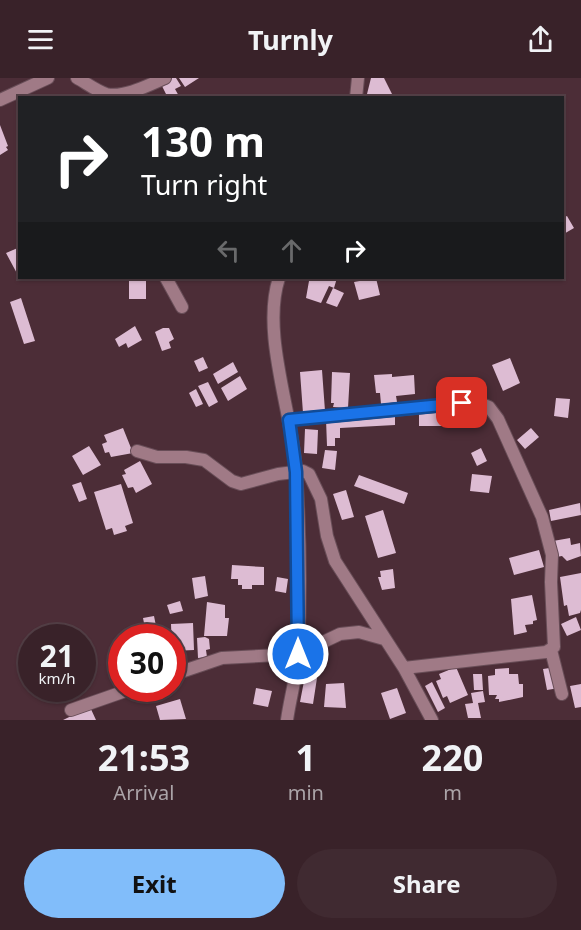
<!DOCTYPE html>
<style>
body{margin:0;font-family:"Noto Sans",sans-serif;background:#402a31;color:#f1f3f6;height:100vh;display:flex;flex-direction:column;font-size:22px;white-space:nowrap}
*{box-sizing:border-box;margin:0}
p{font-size:20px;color:#aba4a8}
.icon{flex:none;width:33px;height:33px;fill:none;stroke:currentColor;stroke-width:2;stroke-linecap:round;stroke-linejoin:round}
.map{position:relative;height:642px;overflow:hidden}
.sheet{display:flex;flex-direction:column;background:#392229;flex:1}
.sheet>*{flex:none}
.top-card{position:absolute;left:18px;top:18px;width:546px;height:183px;border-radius:0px;box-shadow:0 2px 4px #0004,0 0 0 2px #533f46;background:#202124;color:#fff;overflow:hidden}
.speed{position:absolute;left:18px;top:546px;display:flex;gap:12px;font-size:30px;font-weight:700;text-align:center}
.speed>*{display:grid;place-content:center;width:78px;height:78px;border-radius:50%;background:#392229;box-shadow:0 2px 4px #0004,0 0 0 2px #533f46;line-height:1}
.speed small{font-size:15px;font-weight:400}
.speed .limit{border:9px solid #d22;background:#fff;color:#111}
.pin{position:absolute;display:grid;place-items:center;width:51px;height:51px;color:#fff;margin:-26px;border-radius:12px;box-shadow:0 3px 9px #0006}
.me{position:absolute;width:66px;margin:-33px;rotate:0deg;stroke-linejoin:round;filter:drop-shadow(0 0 4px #0008)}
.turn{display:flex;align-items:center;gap:21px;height:126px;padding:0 24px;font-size:27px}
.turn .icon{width:78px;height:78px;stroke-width:2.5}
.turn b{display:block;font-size:42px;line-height:51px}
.lanes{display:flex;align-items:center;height:57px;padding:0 24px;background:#0003;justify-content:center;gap:30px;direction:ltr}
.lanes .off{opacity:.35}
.eta{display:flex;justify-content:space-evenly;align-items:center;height:102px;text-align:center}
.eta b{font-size:36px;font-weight:700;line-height:42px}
.button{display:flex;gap:12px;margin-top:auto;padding:12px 24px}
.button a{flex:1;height:69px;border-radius:36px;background:#81bdfa;color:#111;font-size:24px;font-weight:700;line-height:69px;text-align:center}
.button a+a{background:#402a31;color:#f1f3f6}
header{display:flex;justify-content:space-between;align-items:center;height:78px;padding:0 24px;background:#392229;font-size:27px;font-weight:700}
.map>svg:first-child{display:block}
.building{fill:#ddbcd3}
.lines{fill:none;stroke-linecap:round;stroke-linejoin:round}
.street-casing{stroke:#684d57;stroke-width:14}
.street{stroke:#a07a86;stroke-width:12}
.route-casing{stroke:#114b97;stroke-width:15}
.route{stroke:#1a73e8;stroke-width:10}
</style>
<header><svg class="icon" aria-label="menu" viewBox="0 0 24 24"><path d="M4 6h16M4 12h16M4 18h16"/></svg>Turnly<svg class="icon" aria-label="share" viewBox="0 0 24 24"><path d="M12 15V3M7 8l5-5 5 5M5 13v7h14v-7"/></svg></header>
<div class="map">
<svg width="581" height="642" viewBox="0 0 581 642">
<rect width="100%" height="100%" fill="#4c2d37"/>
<path class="building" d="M 172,0 L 176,0 L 181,8 L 175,11 L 180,20 L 168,20 L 161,6 Z
M 179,0 L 199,0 L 185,9 Z
M 371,0 L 384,0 L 394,20 L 366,20 Z
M 0,47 L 8,68 L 6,69 L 8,72 L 0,77 Z
M 567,138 L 574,150 L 562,157 L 562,140 Z
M 20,169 L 20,201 L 6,175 Z
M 146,200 L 146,221 L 129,221 L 129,201 Z
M 307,200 L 337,200 L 334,210 L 329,208 L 321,225 L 306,220 L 309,203 L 306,202 Z
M 376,200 L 380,217 L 359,222 L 354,204 Z
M 333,210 L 344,215 L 337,229 L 326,225 Z
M 21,220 L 35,263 L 24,266 L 10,224 Z
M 135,248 L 142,262 L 128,270 L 126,265 L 119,269 L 115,261 Z
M 163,250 L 169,250 L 174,261 L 169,264 L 171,270 L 162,273 L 155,254 Z
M 203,279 L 208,290 L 199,294 L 194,283 Z
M 510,280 L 520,305 L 503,313 L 492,287 Z
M 233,284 L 238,294 L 218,306 L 213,296 Z
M 322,292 L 325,333 L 303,335 L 300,294 Z
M 332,294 L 350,295 L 348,330 L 333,329 L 334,325 L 331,325 Z
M 392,296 L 392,299 L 414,297 L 415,316 L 396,318 L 397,324 L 381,326 L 380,315 L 376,315 L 374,297 Z
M 240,298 L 247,311 L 228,323 L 221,310 Z
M 208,304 L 218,324 L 209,329 L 198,308 Z
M 196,311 L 203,326 L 196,329 L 189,315 Z
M 556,320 L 570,321 L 568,340 L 554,338 Z
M 455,333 L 456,348 L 419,348 L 419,334 Z
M 395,338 L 395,347 L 340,350 L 340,360 L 335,360 L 335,368 L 327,368 L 326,341 Z
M 123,350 L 133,375 L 111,379 L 109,374 L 105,375 L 102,366 L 107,364 L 104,357 Z
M 531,350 L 539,359 L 525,371 L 517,362 Z
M 305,351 L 318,352 L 317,376 L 304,375 Z
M 89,368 L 101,387 L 83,397 L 72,378 Z
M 481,370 L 487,383 L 477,388 L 471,375 Z
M 325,372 L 337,373 L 335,392 L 322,390 Z
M 140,383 L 152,406 L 136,415 L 133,409 L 128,410 L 122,397 L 126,396 L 124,392 Z
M 472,396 L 492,398 L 489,415 L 470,413 Z
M 359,397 L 408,415 L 404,426 L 354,408 Z
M 81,404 L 87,421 L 79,424 L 72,407 Z
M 121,406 L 133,445 L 125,448 L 127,453 L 114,457 L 112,450 L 106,452 L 94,414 Z
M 346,412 L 354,439 L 342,442 L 333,416 Z
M 580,425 L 581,437 L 551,443 L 549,432 Z
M 383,432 L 396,475 L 378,480 L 365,438 Z
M 570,460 L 571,467 L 580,465 L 581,478 L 567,483 L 562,478 L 556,479 L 553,463 Z
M 539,472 L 544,489 L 514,497 L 509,480 Z
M 232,487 L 264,489 L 264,507 L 252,507 L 252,511 L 242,511 L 242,507 L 238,507 L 238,501 L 231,501 Z
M 393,491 L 395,510 L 382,512 L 378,499 L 381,499 L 380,493 Z
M 581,495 L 581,532 L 580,535 L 569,538 L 567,527 L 564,528 L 560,499 Z
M 205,498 L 208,518 L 195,521 L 192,500 Z
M 277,499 L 288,501 L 286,515 L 275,513 Z
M 532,517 L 537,542 L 533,543 L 533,546 L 525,547 L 527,554 L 514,557 L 511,521 Z
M 180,523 L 183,533 L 170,536 L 167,527 Z
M 207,524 L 225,527 L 225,540 L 229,540 L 227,558 L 204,558 Z
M 154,538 L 156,548 L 145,550 L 143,540 Z
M 576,539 L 581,552 L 567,558 L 561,546 Z
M 193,545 L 194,572 L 172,573 L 171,546 Z
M 205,559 L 209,561 L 210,571 L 206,572 L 207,579 L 198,580 L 197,560 Z
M 456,589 L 468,617 L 450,625 L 447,618 L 443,620 L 436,603 L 441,601 L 439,596 Z
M 556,589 L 559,610 L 547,612 L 543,591 Z
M 509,590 L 509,596 L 518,596 L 519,606 L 523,606 L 523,619 L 499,624 L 499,621 L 495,621 L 497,617 L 489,617 L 488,598 L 495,597 L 495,591 Z
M 473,596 L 482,596 L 483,612 L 474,612 Z
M 305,598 L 317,600 L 313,626 L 300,624 Z
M 432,604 L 445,630 L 438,634 L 425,608 Z
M 344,605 L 346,630 L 324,629 L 326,606 Z
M 581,606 L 581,629 L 575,630 L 570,608 Z
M 256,610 L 272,613 L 268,629 L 253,626 Z
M 397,610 L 406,635 L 390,641 L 381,615 Z
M 483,613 L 485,624 L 478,625 L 481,640 L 468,640 L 465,626 L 473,625 L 471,615 Z
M 180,621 L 186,641 L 160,642 L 156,628 Z
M 90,629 L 96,642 L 63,642 Z"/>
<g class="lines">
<defs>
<path id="street" d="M 77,0 C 86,5 97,13 106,16 C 124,20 149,7 165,0
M 356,20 L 358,0
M 0,22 L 48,0
M 166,200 L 182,229
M 279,200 C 261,255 292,333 296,392 C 300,452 301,515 298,575 C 297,597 290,620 287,642
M 289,342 L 477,324 L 489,329 L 498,341 L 542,439 L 552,477 L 551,504 L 554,569 L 546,574 L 404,590
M 137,373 L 157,379 L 186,379 L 204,382 L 232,403 L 241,406 L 278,396 L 303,393 L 309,396 L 321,421 L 327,458 L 335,483 L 404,590 L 432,642
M 551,572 L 562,616
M 172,597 L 222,580 L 298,576 L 340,556 L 359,554 L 384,561
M 71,632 L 134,610"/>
</defs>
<use href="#street" class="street-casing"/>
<use href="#street" class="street"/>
</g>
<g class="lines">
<defs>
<path id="route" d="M 298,576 L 296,394 L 289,342 L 462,325"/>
</defs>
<use href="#route" class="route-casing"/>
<use href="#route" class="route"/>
</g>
</svg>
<div class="speed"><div>21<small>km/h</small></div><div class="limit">30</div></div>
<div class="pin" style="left:462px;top:325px;background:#d93025"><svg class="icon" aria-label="arrive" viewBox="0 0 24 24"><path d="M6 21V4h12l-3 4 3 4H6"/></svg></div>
<svg class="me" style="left:298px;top:576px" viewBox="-20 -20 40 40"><circle r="17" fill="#1a73e8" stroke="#fff" stroke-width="3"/><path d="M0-11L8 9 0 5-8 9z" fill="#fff"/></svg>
<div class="top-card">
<div class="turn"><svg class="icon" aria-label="right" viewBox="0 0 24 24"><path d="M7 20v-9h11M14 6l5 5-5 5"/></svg><div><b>130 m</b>Turn right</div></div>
<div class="lanes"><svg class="icon off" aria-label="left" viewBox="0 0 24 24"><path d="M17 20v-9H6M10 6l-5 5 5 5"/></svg><svg class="icon off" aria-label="ahead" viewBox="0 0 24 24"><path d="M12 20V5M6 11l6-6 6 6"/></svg><svg class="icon" aria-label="right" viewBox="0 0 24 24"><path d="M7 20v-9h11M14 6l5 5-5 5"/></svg></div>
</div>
</div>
<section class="sheet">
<div class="eta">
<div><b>21:53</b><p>Arrival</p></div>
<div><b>1</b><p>min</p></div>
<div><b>220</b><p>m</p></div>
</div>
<div class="button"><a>Exit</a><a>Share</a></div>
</section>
